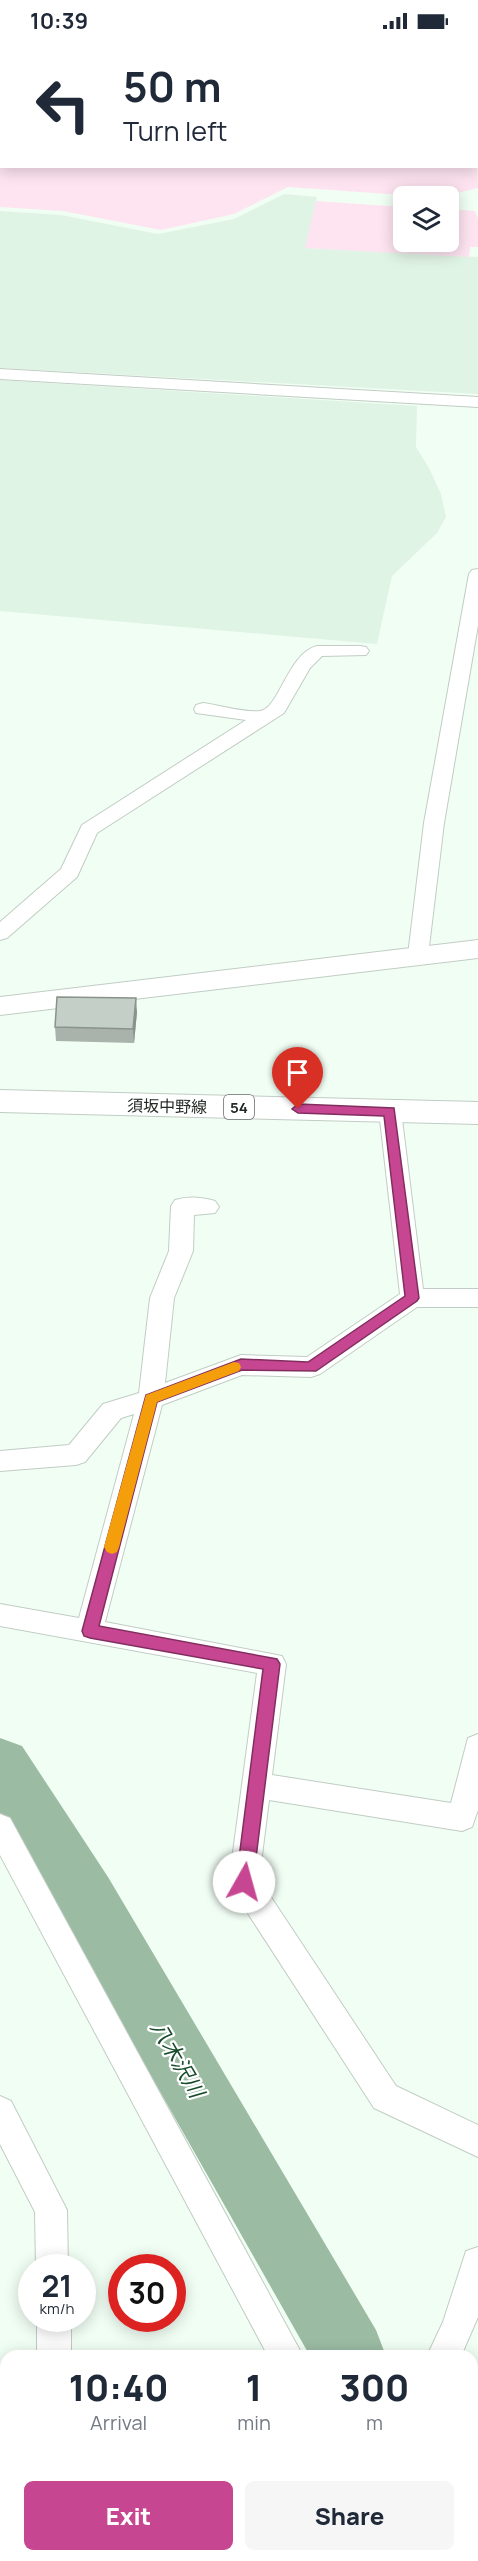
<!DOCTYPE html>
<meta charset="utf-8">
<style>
body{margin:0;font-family:Manrope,"Noto Sans JP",sans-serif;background:#f6f6f7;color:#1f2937;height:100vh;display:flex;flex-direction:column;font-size:22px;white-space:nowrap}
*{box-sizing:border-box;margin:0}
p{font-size:20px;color:#747a83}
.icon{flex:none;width:33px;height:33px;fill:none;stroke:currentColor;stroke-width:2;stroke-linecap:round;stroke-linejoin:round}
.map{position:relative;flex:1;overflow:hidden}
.panel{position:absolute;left:0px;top:2308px;width:478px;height:212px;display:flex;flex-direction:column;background:#fff;border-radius:18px 18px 0 0;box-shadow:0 3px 15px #0003}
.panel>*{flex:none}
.hud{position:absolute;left:0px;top:0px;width:478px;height:126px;box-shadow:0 3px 15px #0003;background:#fff;color:#1f2937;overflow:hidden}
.fabs{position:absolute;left:393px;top:144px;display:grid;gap:12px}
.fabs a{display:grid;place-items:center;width:66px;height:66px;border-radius:9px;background:#fff;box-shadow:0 3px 15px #0003;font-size:30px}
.speed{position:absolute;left:18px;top:2212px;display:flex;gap:12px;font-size:30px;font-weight:700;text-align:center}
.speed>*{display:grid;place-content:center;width:78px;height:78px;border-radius:50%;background:#fff;box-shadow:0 3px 15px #0003;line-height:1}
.speed small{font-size:15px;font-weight:400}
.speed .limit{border:9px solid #d22;background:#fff;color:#111}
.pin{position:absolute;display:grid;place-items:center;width:51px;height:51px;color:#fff;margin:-62px -26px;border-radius:50% 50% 50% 0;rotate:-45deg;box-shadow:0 0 6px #0007}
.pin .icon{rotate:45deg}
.me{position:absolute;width:66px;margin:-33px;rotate:7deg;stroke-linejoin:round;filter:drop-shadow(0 0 4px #0008)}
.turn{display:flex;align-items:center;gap:21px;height:126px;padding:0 24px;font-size:27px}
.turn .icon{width:78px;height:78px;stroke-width:2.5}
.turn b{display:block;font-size:42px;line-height:51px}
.eta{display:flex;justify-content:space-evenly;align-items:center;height:102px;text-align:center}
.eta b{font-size:36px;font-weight:800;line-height:42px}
.action{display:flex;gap:12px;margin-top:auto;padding:12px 24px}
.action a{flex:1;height:69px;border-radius:9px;background:#c64692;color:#fff;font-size:24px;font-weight:800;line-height:69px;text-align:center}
.action a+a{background:#f6f6f7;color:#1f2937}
.status{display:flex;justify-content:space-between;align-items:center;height:42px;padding:0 30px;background:#fff;direction:ltr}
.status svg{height:16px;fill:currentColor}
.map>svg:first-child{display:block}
.built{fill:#e0f4e5}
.green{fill:#fde4f0}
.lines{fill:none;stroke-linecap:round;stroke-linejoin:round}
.river{fill:#9bbba3;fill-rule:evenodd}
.minor-casing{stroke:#c1cdc4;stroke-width:2}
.tertiary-casing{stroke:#c1cdc4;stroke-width:2}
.primary-casing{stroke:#c1cdc4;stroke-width:2}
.minor{fill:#fff;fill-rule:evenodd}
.tertiary{fill:#fff;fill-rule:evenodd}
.primary{fill:#fff;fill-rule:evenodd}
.wall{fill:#a9b3ab}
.shaded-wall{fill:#89928b}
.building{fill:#c4d0c7;stroke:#89928b;stroke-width:1.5}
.route{fill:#c64692;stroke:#812e5f;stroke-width:1.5}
.slow{fill:#f59e0b}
.labels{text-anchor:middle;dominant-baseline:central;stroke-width:4.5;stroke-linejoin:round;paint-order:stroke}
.shield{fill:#fff;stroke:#666a67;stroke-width:1.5}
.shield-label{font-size:15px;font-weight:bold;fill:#252a26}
.street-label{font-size:16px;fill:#252a26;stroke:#fff}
.near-water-label{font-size:21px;font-style:italic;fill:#184c2b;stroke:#fff}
</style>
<div class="status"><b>10:39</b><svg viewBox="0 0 49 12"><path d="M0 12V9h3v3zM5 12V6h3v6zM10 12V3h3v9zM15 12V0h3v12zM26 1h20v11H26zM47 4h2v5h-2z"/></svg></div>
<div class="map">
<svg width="478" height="2519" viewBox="0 0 478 2519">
<rect width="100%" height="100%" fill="#f1fef4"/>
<path class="built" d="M 284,152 L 317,155 L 306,206 L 478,215 L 478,352 L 0,326 L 0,169 L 61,173 L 158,192 L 234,177 Z
M 0,338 L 417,364 L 416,405 L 429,426 L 441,452 L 446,475 L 437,491 L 392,534 L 377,602 L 0,569 Z"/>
<path class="green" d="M 0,0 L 422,0 L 423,1 L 2,2 L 2,124 L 477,124 L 477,121 L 478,146 L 445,154 L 417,154 L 288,145 L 234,172 L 161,188 L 63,169 L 0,165 Z
M 316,159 L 403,165 L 404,200 L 448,200 L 449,167 L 475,169 L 478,177 L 478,205 L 470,205 L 469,215 L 305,206 Z"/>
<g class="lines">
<path class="river" d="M 0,1696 L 22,1704 L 108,1835 L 376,2288 L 386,2314 L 310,2314 L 62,1877 L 0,1778 Z
M 472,2478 L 478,2480 L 478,2519 L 431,2519 L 428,2514 L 472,2514 Z"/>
<defs>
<path id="minor" d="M 435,0 L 448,0 L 449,2 L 436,2 Z
M 477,47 L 478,47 L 478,59 L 477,59 Z
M 477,84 L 478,84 L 478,92 L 477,92 Z
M 0,327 L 478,355 L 478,365 L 0,337 Z
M 478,527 L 478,583 L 444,781 L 428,913 L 425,918 L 418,920 L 411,918 L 408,913 L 424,781 L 469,532 L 472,528 Z
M 317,604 L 360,604 L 366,605 L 369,609 L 366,613 L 322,614 L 310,626 L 284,671 L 97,791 L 77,835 L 7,896 L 0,898 L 0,880 L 61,827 L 82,783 L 246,678 L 196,671 L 194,667 L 196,663 L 203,661 C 219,663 245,671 260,669 C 279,667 288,611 317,604 Z
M 390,1061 L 398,1063 L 401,1069 L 423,1247 L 478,1247 L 478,1265 L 417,1265 L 320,1332 L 311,1335 L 242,1333 L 162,1363 L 105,1580 L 282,1614 L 286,1622 L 272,1733 L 451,1761 L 468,1696 L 478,1692 L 478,1768 L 472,1785 L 462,1789 L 269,1758 L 259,1837 L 396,2044 L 478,2083 L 478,2115 L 374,2066 L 234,1850 L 229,1840 L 257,1631 L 0,1584 L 0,1562 L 79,1576 L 134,1372 L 121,1376 L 85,1420 L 76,1423 L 0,1429 L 0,1409 L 69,1403 L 103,1362 L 139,1351 L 150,1256 L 169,1209 L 171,1164 L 175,1158 C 188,1154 202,1155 215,1159 L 219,1165 L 215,1171 L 194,1173 L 193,1209 L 174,1256 L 165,1341 L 241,1313 L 307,1315 L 400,1252 L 379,1069 L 382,1063 Z
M 0,1772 L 10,1776 L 303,2314 L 268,2314 L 0,1813 Z
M 0,2054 L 11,2059 L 67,2168 L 68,2226 L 36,2226 L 35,2170 L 0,2102 Z
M 478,2205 L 478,2275 L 461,2314 L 427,2314 L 443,2280 L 466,2209 Z
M 37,2277 L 71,2277 L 71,2314 L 37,2314 Z
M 0,2440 L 6,2440 L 6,2474 L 0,2474 Z
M 40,2514 L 76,2514 L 77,2519 L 41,2519 Z
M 197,2514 L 233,2514 L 235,2519 L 199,2519 Z
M 379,2514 L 416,2514 L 418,2519 L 381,2519 Z"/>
<path id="tertiary" d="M 478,898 L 478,916 L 0,973 L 0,955 Z"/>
<path id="primary" d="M 0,1048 L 478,1060 L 478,1082 L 0,1070 Z"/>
</defs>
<use href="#minor" class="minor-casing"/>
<use href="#tertiary" class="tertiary-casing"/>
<use href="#primary" class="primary-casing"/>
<use href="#minor" class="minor"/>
<use href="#tertiary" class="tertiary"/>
<use href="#primary" class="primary"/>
</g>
<path class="wall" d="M 137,970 L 134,1001 L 56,999 L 55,985 Z"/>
<path class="shaded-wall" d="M 136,956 L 137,970 L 134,1001 L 133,987 Z"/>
<path class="building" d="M 57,955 L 136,956 L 133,987 L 55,985 Z"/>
<path class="route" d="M 298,1062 L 394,1066 L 419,1256 L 417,1259 L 316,1329 L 242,1328 L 157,1360 L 99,1584 L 277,1617 L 280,1622 L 253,1840 L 250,1846 L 244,1848 L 238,1846 L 236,1840 L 263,1627 L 90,1596 L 84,1594 L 82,1589 L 146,1353 L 241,1317 L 308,1320 L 405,1254 L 384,1074 L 298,1071 L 292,1067 Z"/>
<path class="slow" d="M 234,1320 L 239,1321 L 241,1325 L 239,1329 L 157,1360 L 119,1505 L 117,1510 L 112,1512 L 107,1510 L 104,1505 L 146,1353 Z"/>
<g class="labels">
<rect class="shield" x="224" y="1053" width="30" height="24" rx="4.5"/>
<g class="shield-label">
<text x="239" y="1065">54</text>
</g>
<g class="street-label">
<text transform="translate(167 1064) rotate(1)">須坂中野線</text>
</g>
<g class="near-water-label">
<text transform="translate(178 2017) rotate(60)">八木沢川</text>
</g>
</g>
</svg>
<div class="fabs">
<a><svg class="icon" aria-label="layers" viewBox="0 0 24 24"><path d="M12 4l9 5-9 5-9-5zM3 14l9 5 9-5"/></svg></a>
</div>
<div class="speed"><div>21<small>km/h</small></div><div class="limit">30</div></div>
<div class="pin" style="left:298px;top:1067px;background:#d93025"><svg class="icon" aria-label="arrive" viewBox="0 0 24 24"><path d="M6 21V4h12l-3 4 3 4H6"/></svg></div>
<svg class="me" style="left:244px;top:1840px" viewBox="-20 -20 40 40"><circle r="19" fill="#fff"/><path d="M0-13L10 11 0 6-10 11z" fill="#c64692"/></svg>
<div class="hud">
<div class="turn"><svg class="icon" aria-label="left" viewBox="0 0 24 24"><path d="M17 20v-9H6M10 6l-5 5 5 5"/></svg><div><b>50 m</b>Turn left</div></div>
</div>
<section class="panel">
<div class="eta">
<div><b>10:40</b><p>Arrival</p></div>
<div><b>1</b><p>min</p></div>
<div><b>300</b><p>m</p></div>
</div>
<div class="action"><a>Exit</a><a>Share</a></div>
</section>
</div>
